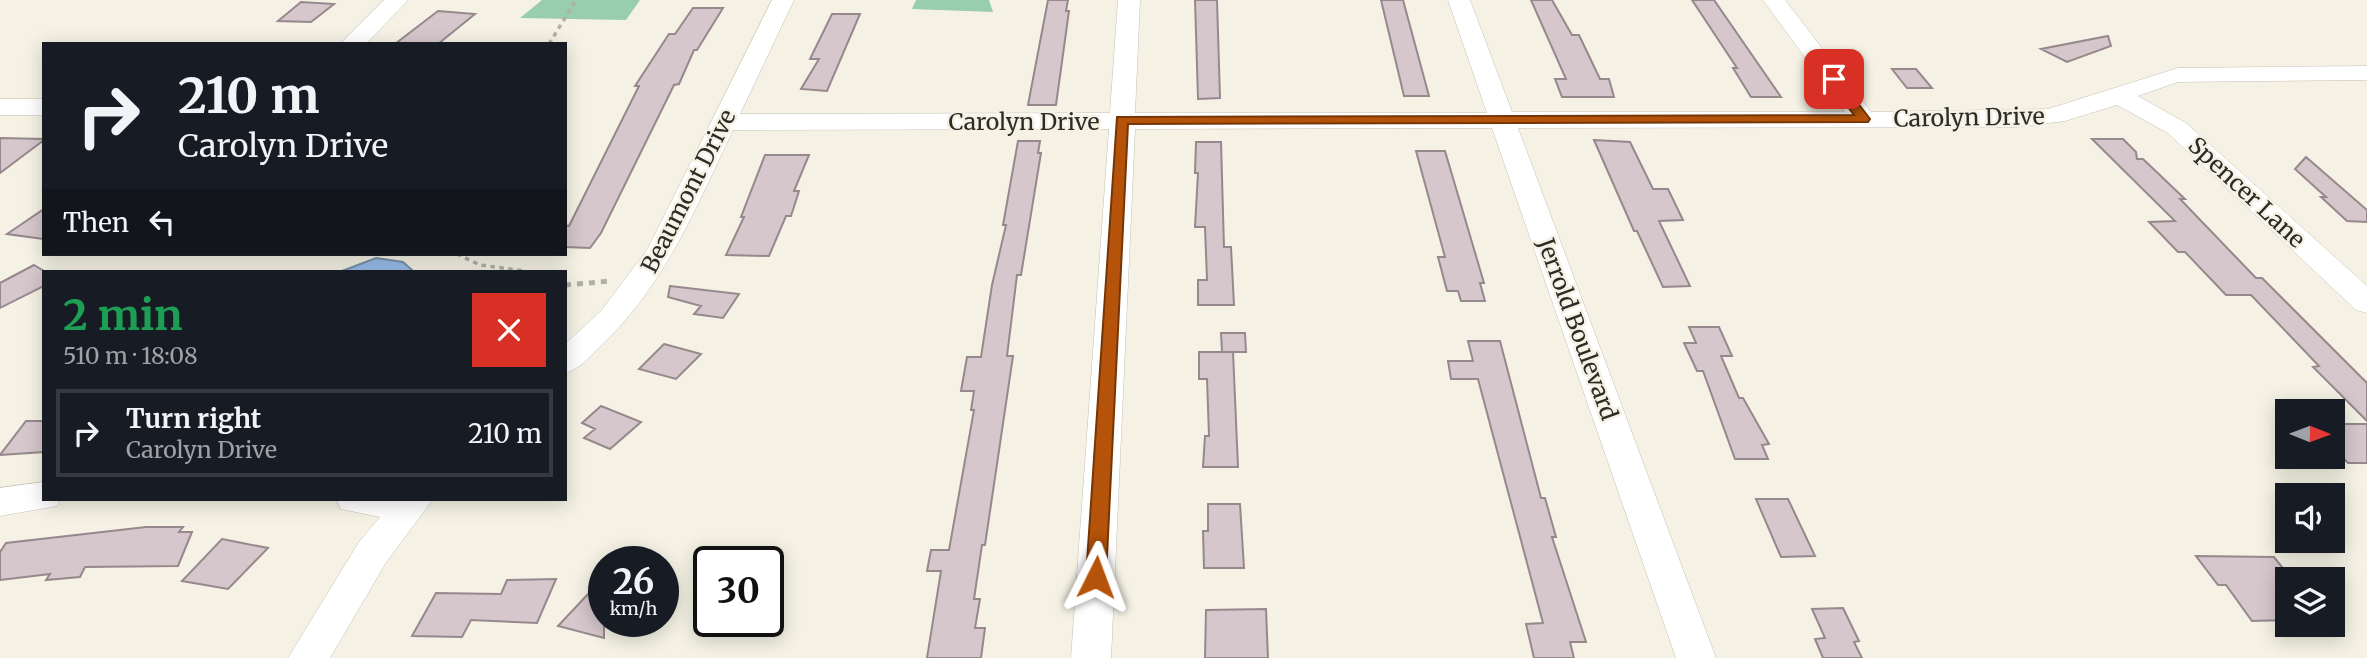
<!DOCTYPE html>
<meta charset="utf-8">
<style>
body{margin:0;font-family:Merriweather,serif;background:#242831;color:#f1f3f6;height:100vh;display:flex;flex-direction:column;font-size:26px;white-space:nowrap}
*{box-sizing:border-box;margin:0}
p{font-size:23px;color:#9ea1a6}
.icon{flex:none;width:38px;height:38px;fill:none;stroke:currentColor;stroke-width:2;stroke-linecap:round;stroke-linejoin:round}
.map{position:relative;flex:1;overflow:hidden}
.drawer{position:absolute;left:42px;top:270px;width:525px;height:231px;display:flex;flex-direction:column;background:#171b24;border-radius:0px;box-shadow:0 4px 18px #0003}
.drawer>*{flex:none}
.top-card{position:absolute;left:42px;top:42px;width:525px;height:214px;border-radius:0px;box-shadow:0 4px 18px #0003;background:#171b24;color:#f1f3f6;overflow:hidden}
.needle{width:46px;rotate:91deg}
.fabs{position:absolute;left:2275px;top:399px;display:grid;gap:14px}
.fabs a{display:grid;place-items:center;width:70px;height:70px;border-radius:0px;background:#171b24;box-shadow:0 4px 18px #0003;font-size:35px}
.speed{position:absolute;left:588px;top:546px;display:flex;gap:14px;font-size:35px;font-weight:700;text-align:center}
.speed>*{display:grid;place-content:center;width:91px;height:91px;border-radius:50%;background:#171b24;box-shadow:0 4px 18px #0003;line-height:1}
.speed small{font-size:18px;font-weight:400}
.speed .limit{border:4px solid #111;border-radius:10px;background:#fff;color:#111}
.pin{position:absolute;display:grid;place-items:center;width:60px;height:60px;color:#fff;margin:-30px;border-radius:14px;box-shadow:0 4px 10px #0006}
.me{position:absolute;width:77px;margin:-38px;rotate:3deg;stroke-linejoin:round;filter:drop-shadow(0 0 5px #0008)}
.turn{display:flex;align-items:center;gap:24px;height:147px;padding:0 21px;font-size:32px}
.turn .icon{width:91px;height:91px;stroke-width:2.5}
.turn b{display:block;font-size:49px;line-height:60px}
.then{display:flex;align-items:center;height:66px;padding:0 21px;background:#0003;gap:14px;font-size:26px}
.round{display:grid;place-items:center;flex:none;width:74px;height:74px;border-radius:0px;background:#242831}
.summary{display:flex;align-items:center;justify-content:space-between;height:119px;padding:0 21px}
h1{font-size:42px;font-weight:700;line-height:52px;color:#1e9e55}
ul{padding:0;list-style:none}
li{display:flex;align-items:center;gap:21px;height:88px;margin:0 14px 10px;padding:0 7px;border:4px solid #363941;border-radius:0px}
li div{flex:1}
li b{display:block;font-size:26px}
li em{font-style:normal}
.map>svg:first-child{display:block}
.green{fill:#98cdad}
.water{fill:#98bee9;stroke:#7892ae;stroke-width:2}
.building{fill:#d5c7cb;stroke:#96888c;stroke-width:2}
.lines{fill:none;stroke-linecap:round;stroke-linejoin:round}
.minor-casing{stroke:#c4c0b4;stroke-width:1}
.path-far1{stroke:#b2afa5;stroke-width:3.5;stroke-dasharray:4.5 4.5;stroke-linecap:butt}
.path{stroke:#b2afa5;stroke-width:5;stroke-dasharray:6 6;stroke-linecap:butt}
.minor{fill:#fff;fill-rule:evenodd}
.route{fill:#b45309;stroke:#753606;stroke-width:2}
.labels{text-anchor:middle;dominant-baseline:central;stroke-width:5;stroke-linejoin:round;paint-order:stroke}
.street-label{font-size:23px;fill:#2c2b26;stroke:#f5f2e5}
</style>
<div class="map">
<svg width="2367" height="658" viewBox="0 0 2367 658">
<rect width="100%" height="100%" fill="#f5f2e5"/>
<path class="green" d="M 542,0 L 640,0 L 626,20 L 520,18 Z
M 916,0 L 989,0 L 993,12 L 912,9 Z"/>
<path class="water" d="M 376,258 L 403,262 L 413,271 L 342,271 Z"/>
<path class="building" d="M 1048,0 L 1068,0 L 1066,11 L 1069,11 L 1056,105 L 1028,105 Z
M 1195,0 L 1217,0 L 1220,98 L 1198,99 Z
M 1381,0 L 1403,0 L 1429,96 L 1404,96 Z
M 1531,0 L 1552,0 L 1572,35 L 1579,35 L 1600,79 L 1609,79 L 1614,97 L 1562,97 L 1555,79 L 1566,79 Z
M 1692,0 L 1714,0 L 1781,97 L 1751,97 L 1733,68 L 1737,68 Z
M 301,2 L 334,4 L 311,22 L 278,21 Z
M 693,8 L 723,8 L 697,50 L 694,50 L 679,84 L 674,85 L 601,233 L 590,248 L 565,247 L 565,225 L 569,226 L 639,86 L 635,86 L 669,34 L 675,34 Z
M 438,11 L 475,14 L 438,44 L 395,44 Z
M 832,14 L 860,14 L 827,91 L 801,89 L 819,59 L 810,59 Z
M 2108,36 L 2111,46 L 2067,62 L 2041,49 Z
M 1892,69 L 1916,69 L 1932,88 L 1907,88 Z
M 0,138 L 44,139 L 44,140 L 0,173 Z
M 2092,139 L 2123,139 L 2136,152 L 2137,159 L 2143,159 L 2185,199 L 2180,199 L 2256,278 L 2262,278 L 2367,383 L 2367,421 L 2313,367 L 2319,366 L 2251,295 L 2226,295 L 2185,252 L 2178,252 L 2149,222 L 2175,221 Z
M 1594,140 L 1630,142 L 1653,189 L 1668,189 L 1683,220 L 1659,221 L 1690,286 L 1663,287 L 1637,231 L 1634,231 Z
M 1018,141 L 1040,141 L 1038,153 L 1041,153 L 1021,275 L 1017,275 L 1007,356 L 1013,356 L 985,545 L 982,545 L 974,599 L 980,599 L 975,628 L 985,628 L 981,658 L 927,658 L 941,571 L 927,571 L 931,550 L 949,550 L 974,410 L 971,410 L 974,391 L 961,391 L 967,357 L 981,357 L 992,285 L 1006,225 L 1003,225 Z
M 1196,142 L 1221,142 L 1224,247 L 1231,247 L 1234,305 L 1198,305 L 1198,280 L 1207,280 L 1205,227 L 1195,227 L 1198,173 L 1195,173 Z
M 1416,151 L 1445,151 L 1484,283 L 1480,283 L 1485,301 L 1461,301 L 1458,291 L 1447,291 L 1438,257 L 1445,257 Z
M 765,155 L 809,155 L 794,191 L 799,191 L 791,216 L 786,216 L 769,256 L 726,255 L 744,217 L 741,217 Z
M 2306,157 L 2367,210 L 2367,222 L 2347,221 L 2321,197 L 2326,197 L 2295,169 Z
M 44,209 L 44,239 L 7,234 Z
M 34,265 L 44,271 L 44,286 L 0,308 L 0,283 Z
M 670,286 L 739,294 L 723,318 L 694,314 L 701,306 L 668,297 Z
M 1689,327 L 1719,327 L 1732,356 L 1721,356 L 1739,398 L 1743,398 L 1769,444 L 1762,445 L 1768,459 L 1735,459 L 1703,371 L 1697,371 L 1684,343 L 1696,343 Z
M 1221,333 L 1245,333 L 1246,352 L 1222,352 Z
M 1468,341 L 1500,341 L 1541,498 L 1545,498 L 1556,537 L 1552,537 L 1586,642 L 1570,642 L 1574,658 L 1534,658 L 1526,624 L 1543,623 L 1478,379 L 1451,379 L 1448,361 L 1473,361 Z
M 664,344 L 701,354 L 676,379 L 639,369 Z
M 1199,352 L 1233,352 L 1238,467 L 1203,467 L 1205,436 L 1209,436 L 1207,379 L 1199,379 Z
M 601,406 L 641,422 L 610,449 L 584,438 L 595,429 L 582,423 Z
M 26,421 L 44,421 L 44,452 L 0,455 Z
M 2333,424 L 2367,424 L 2367,463 L 2348,463 L 2333,447 Z
M 1756,499 L 1788,499 L 1815,556 L 1781,557 Z
M 1208,504 L 1240,504 L 1244,568 L 1204,568 L 1203,531 L 1208,531 Z
M 146,527 L 183,527 L 179,532 L 192,532 L 178,566 L 85,567 L 80,577 L 46,580 L 50,574 L 0,580 L 0,552 L 6,543 Z
M 222,539 L 268,548 L 228,589 L 182,581 Z
M 2196,556 L 2274,557 L 2287,573 L 2287,620 L 2252,621 L 2226,585 L 2218,585 Z
M 604,577 L 604,638 L 558,626 Z
M 556,579 L 537,623 L 471,620 L 462,637 L 412,636 L 436,593 L 501,594 L 507,580 Z
M 1843,608 L 1859,641 L 1854,642 L 1862,658 L 1823,658 L 1815,639 L 1825,638 L 1812,609 Z
M 1266,609 L 1268,658 L 1205,658 L 1206,610 Z"/>
<g class="lines">
<defs>
<path id="minor" d="M 384,0 L 408,0 L 366,44 L 340,44 Z
M 772,0 L 794,0 L 740,114 L 1110,113 L 1118,0 L 1140,0 L 1135,113 L 1487,113 L 1448,0 L 1470,0 L 1512,112 L 1845,112 L 1763,0 L 1785,0 L 1871,112 L 2048,109 L 2178,68 L 2367,66 L 2367,80 L 2178,82 L 2138,96 L 2186,123 L 2367,286 L 2367,313 L 2356,310 L 2168,133 L 2117,105 L 2065,121 L 2016,127 L 1518,128 L 1716,658 L 1676,658 L 1492,128 L 1135,129 L 1111,658 L 1071,658 L 1109,129 L 733,130 C 695,210 665,285 599,348 C 588,358 580,369 565,373 L 565,344 L 601,311 L 647,250 Z
M 0,99 L 44,99 L 44,115 L 0,115 Z
M 44,482 L 44,499 L 61,499 L 57,506 L 0,516 L 0,488 Z
M 336,499 L 433,499 L 385,564 L 330,658 L 288,658 L 359,542 L 380,517 L 341,509 Z"/>
</defs>
<use href="#minor" class="minor-casing"/>
<path class="path-far1" d="M 549,44 L 576,0
M 457,254 L 480,265 L 525,271"/>
<path class="path" d="M 565,285 L 611,281"/>
<use href="#minor" class="minor"/>
</g>
<path class="route" d="M 1829,77 L 1838,77 L 1870,119 L 1868,122 L 1128,124 L 1106,577 L 1103,583 L 1089,583 L 1086,577 L 1117,117 L 1854,115 L 1827,79 Z"/>
<g class="labels">
<g class="street-label">
<text transform="translate(1969 117) rotate(-1)">Carolyn Drive</text>
<text x="1024" y="121">Carolyn Drive</text>
<text transform="translate(688 191) rotate(-63)">Beaumont Drive</text>
<text transform="translate(2247 192) rotate(43)">Spencer Lane</text>
<text transform="translate(1578 329) rotate(70)">Jerrold Boulevard</text>
</g>
</g>
</svg>
<div class="fabs">
<a><svg class="needle" viewBox="-14 -14 28 28"><path d="M0-13l5 13h-10z" fill="#e53935"/><path d="M0 13l5-13h-10z" fill="#9ea1a6"/></svg></a>
<a><svg class="icon" aria-label="sound" viewBox="0 0 24 24"><path d="M4 9h4l5-4v14l-5-4H4zM17 9q2 3 0 6"/></svg></a>
<a><svg class="icon" aria-label="layers" viewBox="0 0 24 24"><path d="M12 4l9 5-9 5-9-5zM3 14l9 5 9-5"/></svg></a>
</div>
<div class="speed"><div>26<small>km/h</small></div><div class="limit">30</div></div>
<div class="pin" style="left:1834px;top:79px;background:#d93025"><svg class="icon" aria-label="arrive" viewBox="0 0 24 24"><path d="M6 21V4h12l-3 4 3 4H6"/></svg></div>
<svg class="me" style="left:1096px;top:577px" viewBox="-20 -20 40 40"><path d="M0-17L14 15 0 8-14 15z" fill="#b45309" stroke="#fff" stroke-width="4"/></svg>
<div class="top-card">
<div class="turn"><svg class="icon" aria-label="right" viewBox="0 0 24 24"><path d="M7 20v-9h11M14 6l5 5-5 5"/></svg><div><b>210 m</b>Carolyn Drive</div></div>
<div class="then">Then<svg class="icon" aria-label="left" viewBox="0 0 24 24"><path d="M17 20v-9H6M10 6l-5 5 5 5"/></svg></div>
</div>
<section class="drawer">
<div class="summary"><div><h1>2 min</h1><p>510 m · 18:08</p></div><a class="round" style="background:#d93025;color:#fff"><svg class="icon" aria-label="close" viewBox="0 0 24 24"><path d="M6 6l12 12M18 6L6 18"/></svg></a></div>
<ul>
<li><svg class="icon" aria-label="right" viewBox="0 0 24 24"><path d="M7 20v-9h11M14 6l5 5-5 5"/></svg><div><b>Turn right</b><p>Carolyn Drive</p></div><em>210 m</em></li>
</ul>
</section>
</div>
